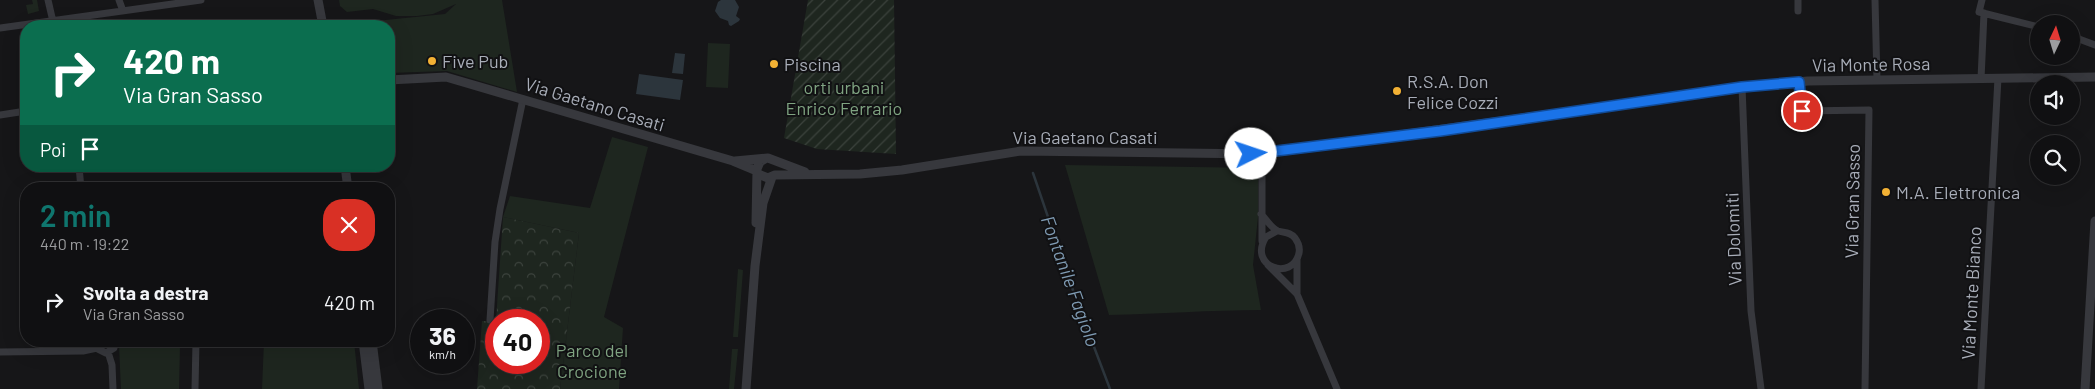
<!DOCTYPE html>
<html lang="it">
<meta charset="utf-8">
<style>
body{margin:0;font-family:Barlow,sans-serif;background:#19191b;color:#f1f3f6;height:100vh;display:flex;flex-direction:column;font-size:19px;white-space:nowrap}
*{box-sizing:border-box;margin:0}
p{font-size:16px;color:#9c9d9f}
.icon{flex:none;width:28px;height:28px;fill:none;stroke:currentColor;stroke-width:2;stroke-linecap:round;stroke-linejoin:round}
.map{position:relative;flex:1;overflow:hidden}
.panel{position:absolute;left:20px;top:182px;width:375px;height:165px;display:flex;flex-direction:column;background:#101012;border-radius:20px;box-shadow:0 5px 20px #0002,0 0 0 1px #303032}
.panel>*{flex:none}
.top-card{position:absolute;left:20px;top:20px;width:375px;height:152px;border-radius:20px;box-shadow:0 5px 20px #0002,0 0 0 1px #303032;background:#0b6e4f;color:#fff;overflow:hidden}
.needle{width:32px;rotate:4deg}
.tools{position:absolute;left:2030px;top:15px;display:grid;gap:10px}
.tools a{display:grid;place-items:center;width:50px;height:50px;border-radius:50%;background:#101012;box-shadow:0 5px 20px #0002,0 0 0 1px #303032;font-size:25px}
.speed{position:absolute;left:410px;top:309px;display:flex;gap:10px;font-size:25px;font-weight:700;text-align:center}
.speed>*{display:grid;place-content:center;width:65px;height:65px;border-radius:50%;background:#101012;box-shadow:0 5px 20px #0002,0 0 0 1px #303032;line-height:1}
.speed small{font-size:12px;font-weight:400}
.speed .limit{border:8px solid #d22;background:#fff;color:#111}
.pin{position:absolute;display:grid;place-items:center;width:42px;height:42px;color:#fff;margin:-21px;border:2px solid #fff;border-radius:50%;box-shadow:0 1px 5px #0007}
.me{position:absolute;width:55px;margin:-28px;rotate:86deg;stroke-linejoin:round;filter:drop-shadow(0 0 4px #0008)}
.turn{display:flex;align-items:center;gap:18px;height:105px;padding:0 20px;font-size:22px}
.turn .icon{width:65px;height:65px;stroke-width:2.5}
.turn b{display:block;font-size:35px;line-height:42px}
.then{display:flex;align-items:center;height:48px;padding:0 20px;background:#0003;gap:10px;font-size:19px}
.round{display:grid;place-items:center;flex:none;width:52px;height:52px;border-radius:20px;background:#19191b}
.headline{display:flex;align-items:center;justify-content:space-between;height:85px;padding:0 20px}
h1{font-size:30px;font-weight:600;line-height:38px;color:#0f766e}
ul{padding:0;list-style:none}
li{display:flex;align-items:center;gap:15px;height:70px;padding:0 20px}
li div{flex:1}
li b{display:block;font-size:19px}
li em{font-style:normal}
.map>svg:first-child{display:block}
.green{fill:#1e261f}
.forest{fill:url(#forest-crowns);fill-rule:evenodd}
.garden{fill:url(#garden-furrows)}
.water{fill:#2c353c}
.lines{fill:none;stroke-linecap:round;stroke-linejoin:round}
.stream{stroke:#2c353c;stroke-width:2.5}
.minor{stroke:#37383d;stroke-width:7}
.tertiary{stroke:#37383d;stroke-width:9}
.route-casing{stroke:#114b97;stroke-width:12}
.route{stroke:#1a73e8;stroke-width:9}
.poi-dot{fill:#f2b134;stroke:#111113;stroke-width:2}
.labels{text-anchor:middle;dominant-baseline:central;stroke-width:4;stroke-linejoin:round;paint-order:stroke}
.poi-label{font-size:18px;fill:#a8adb8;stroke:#111113;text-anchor:start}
.street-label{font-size:18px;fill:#a8adb8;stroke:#111113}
.park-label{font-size:18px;fill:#7fa381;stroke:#111113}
.water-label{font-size:19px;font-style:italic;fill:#7f9bb3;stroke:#111113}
</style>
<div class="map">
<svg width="2095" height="389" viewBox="0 0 2095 389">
<defs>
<pattern id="forest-crowns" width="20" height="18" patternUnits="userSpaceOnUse" patternTransform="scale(1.25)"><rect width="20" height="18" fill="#1e261f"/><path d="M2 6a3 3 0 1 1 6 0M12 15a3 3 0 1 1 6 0" fill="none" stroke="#3c433d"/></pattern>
<pattern id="garden-furrows" width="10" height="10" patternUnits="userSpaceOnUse" patternTransform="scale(1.25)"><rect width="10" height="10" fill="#1e261f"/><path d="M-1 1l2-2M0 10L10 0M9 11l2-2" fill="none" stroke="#3c433d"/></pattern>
</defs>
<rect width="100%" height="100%" fill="#161618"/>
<path class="green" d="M 32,0 L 37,0 L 39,11 L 28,14 L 26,5 L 33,4 Z
M 339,0 L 502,0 L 517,92 L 447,71 L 389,73 L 389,26 L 346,26 L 346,24 L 445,14 L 456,4 L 433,14 L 417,16 L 396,16 L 373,9 L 347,12 L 340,6 Z
M 708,43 L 730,44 L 728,88 L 706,87 Z
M 612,137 L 648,147 L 604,317 L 623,328 L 619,389 L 560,389 L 579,233 L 503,217 L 510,196 L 590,208 Z
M 1065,165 L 1258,168 L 1258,217 L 1253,265 L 1261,310 C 1210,310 1160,314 1109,315 Z
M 738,269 L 743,270 L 738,337 L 733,337 Z
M 264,341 L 354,341 L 359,389 L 262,389 Z
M 119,346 L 180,347 L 179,389 L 121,389 Z
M 732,349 L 738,349 L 734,389 L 729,389 Z"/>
<path class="forest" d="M 503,217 L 579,233 L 560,389 L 477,389 L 482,321 L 496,321 ZM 496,320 L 539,320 L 539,362 L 496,362 Z"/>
<path class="garden" d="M 808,0 L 894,0 L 896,154 L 817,149 L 784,138 Z"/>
<path class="water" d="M 721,0 L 735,0 L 739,7 L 736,16 L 740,19 L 739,21 L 731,26 L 729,25 L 728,21 L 720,18 L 715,11 L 718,2 Z
M 675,53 L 685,54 L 683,74 L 672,73 Z
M 639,74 L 683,80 L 680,100 L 636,94 Z"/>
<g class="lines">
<path class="stream" d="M 1033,173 L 1077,302 L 1110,389"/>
<path class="minor" d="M 48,0 L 54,26
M 119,0 L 123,11
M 1798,0 L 1798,11
M 1875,0 L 1877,80
M 1982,0 L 1979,12 L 2039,27
M 0,28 L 201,0
M 2071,36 L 2095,45
M 1981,79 L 1984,13
M 1799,82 L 1802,111 L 1869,110 L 1865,389
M 1742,87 L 1751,311 L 1761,389
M 0,115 L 26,111
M 79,166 L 81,189
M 1261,214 C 1266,219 1272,229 1278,231 C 1285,233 1290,232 1295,238 C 1298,242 1300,248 1299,253 C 1293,282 1247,267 1266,237 L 1277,231
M 1262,241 L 1262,154
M 1297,259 L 1297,294
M 1268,265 L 1297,294 L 1337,389
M 490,320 L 495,242 L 500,209 L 523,99
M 96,341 L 98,349 L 106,353 L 114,348 L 115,341
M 0,352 L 83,351 L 97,348
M 108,352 L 112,365 L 113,389
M 195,389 L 196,341
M 1981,389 L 1998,78"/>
<path class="tertiary" d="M 318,0 L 323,26
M 389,80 L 446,77 L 733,161 L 757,171
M 735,161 L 768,158 L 805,172
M 345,166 L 348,189
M 758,174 L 768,178 L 775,175 L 860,174 L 902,170 L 1021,151 L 1262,154 L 1753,86 L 1808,81 L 2095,77
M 756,223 L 757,169 L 760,162 L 765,159
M 363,341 L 369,389
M 372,341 L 378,389
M 746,389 L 755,266 L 763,203 L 772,177
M 2085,389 L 2095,221"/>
</g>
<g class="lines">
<defs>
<path id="route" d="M 1251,154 L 1440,131 L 1742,87 L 1799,82 L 1802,111"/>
</defs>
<use href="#route" class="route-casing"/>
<use href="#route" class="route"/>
</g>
<g class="poi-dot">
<circle cx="432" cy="61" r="5"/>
<circle cx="774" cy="64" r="5"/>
<circle cx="1397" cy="91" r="5"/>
<circle cx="1886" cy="192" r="5"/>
</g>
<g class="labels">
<g class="poi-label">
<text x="442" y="61">Five Pub</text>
<text x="784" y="64">Piscina</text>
<text x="1407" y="81">R.S.A. Don<tspan x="1407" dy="21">Felice Cozzi</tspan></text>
<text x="1896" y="192">M.A. Elettronica</text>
</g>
<g class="street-label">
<text transform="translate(1871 64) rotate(-1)">Via Monte Rosa</text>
<text transform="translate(595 104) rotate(17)">Via Gaetano Casati</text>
<text x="1085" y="137">Via Gaetano Casati</text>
<text transform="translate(1852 201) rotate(-89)">Via Gran Sasso</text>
<text transform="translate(1733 239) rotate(-92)">Via Dolomiti</text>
<text transform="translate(1971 293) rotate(-87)">Via Monte Bianco</text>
</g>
<g class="park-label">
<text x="844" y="87">orti urbani<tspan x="844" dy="21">Enrico Ferrario</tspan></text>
<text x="592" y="350">Parco del<tspan x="592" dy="21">Crocione</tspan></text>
</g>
<g class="water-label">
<text transform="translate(1071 281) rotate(70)">Fontanile Fagiolo</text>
</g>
</g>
</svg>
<div class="tools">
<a><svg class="needle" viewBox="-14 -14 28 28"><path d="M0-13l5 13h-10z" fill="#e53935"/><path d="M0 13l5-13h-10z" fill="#9c9d9f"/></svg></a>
<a><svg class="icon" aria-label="sound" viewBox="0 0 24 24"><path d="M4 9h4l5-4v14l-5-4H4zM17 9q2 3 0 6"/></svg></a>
<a><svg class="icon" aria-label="search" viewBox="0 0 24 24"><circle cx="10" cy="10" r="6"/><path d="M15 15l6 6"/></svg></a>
</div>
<div class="speed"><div>36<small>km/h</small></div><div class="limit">40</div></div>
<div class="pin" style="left:1802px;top:111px;background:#d93025"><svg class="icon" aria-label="arrive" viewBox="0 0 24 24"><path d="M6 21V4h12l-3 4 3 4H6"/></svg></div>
<svg class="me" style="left:1251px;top:154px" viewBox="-20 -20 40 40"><circle r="19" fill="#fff"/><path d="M0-13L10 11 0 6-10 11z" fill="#1a73e8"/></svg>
<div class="top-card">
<div class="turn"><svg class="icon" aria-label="right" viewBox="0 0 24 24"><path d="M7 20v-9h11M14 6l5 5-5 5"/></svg><div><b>420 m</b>Via Gran Sasso</div></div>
<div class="then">Poi<svg class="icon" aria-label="arrive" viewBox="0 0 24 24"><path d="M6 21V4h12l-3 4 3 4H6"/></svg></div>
</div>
<section class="panel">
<div class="headline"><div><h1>2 min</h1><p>440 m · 19:22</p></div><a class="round" style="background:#d93025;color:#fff"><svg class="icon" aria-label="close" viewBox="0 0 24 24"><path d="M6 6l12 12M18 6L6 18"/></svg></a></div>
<ul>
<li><svg class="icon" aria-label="right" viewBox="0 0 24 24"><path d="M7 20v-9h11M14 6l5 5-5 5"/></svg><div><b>Svolta a destra</b><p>Via Gran Sasso</p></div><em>420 m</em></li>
</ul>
</section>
</div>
